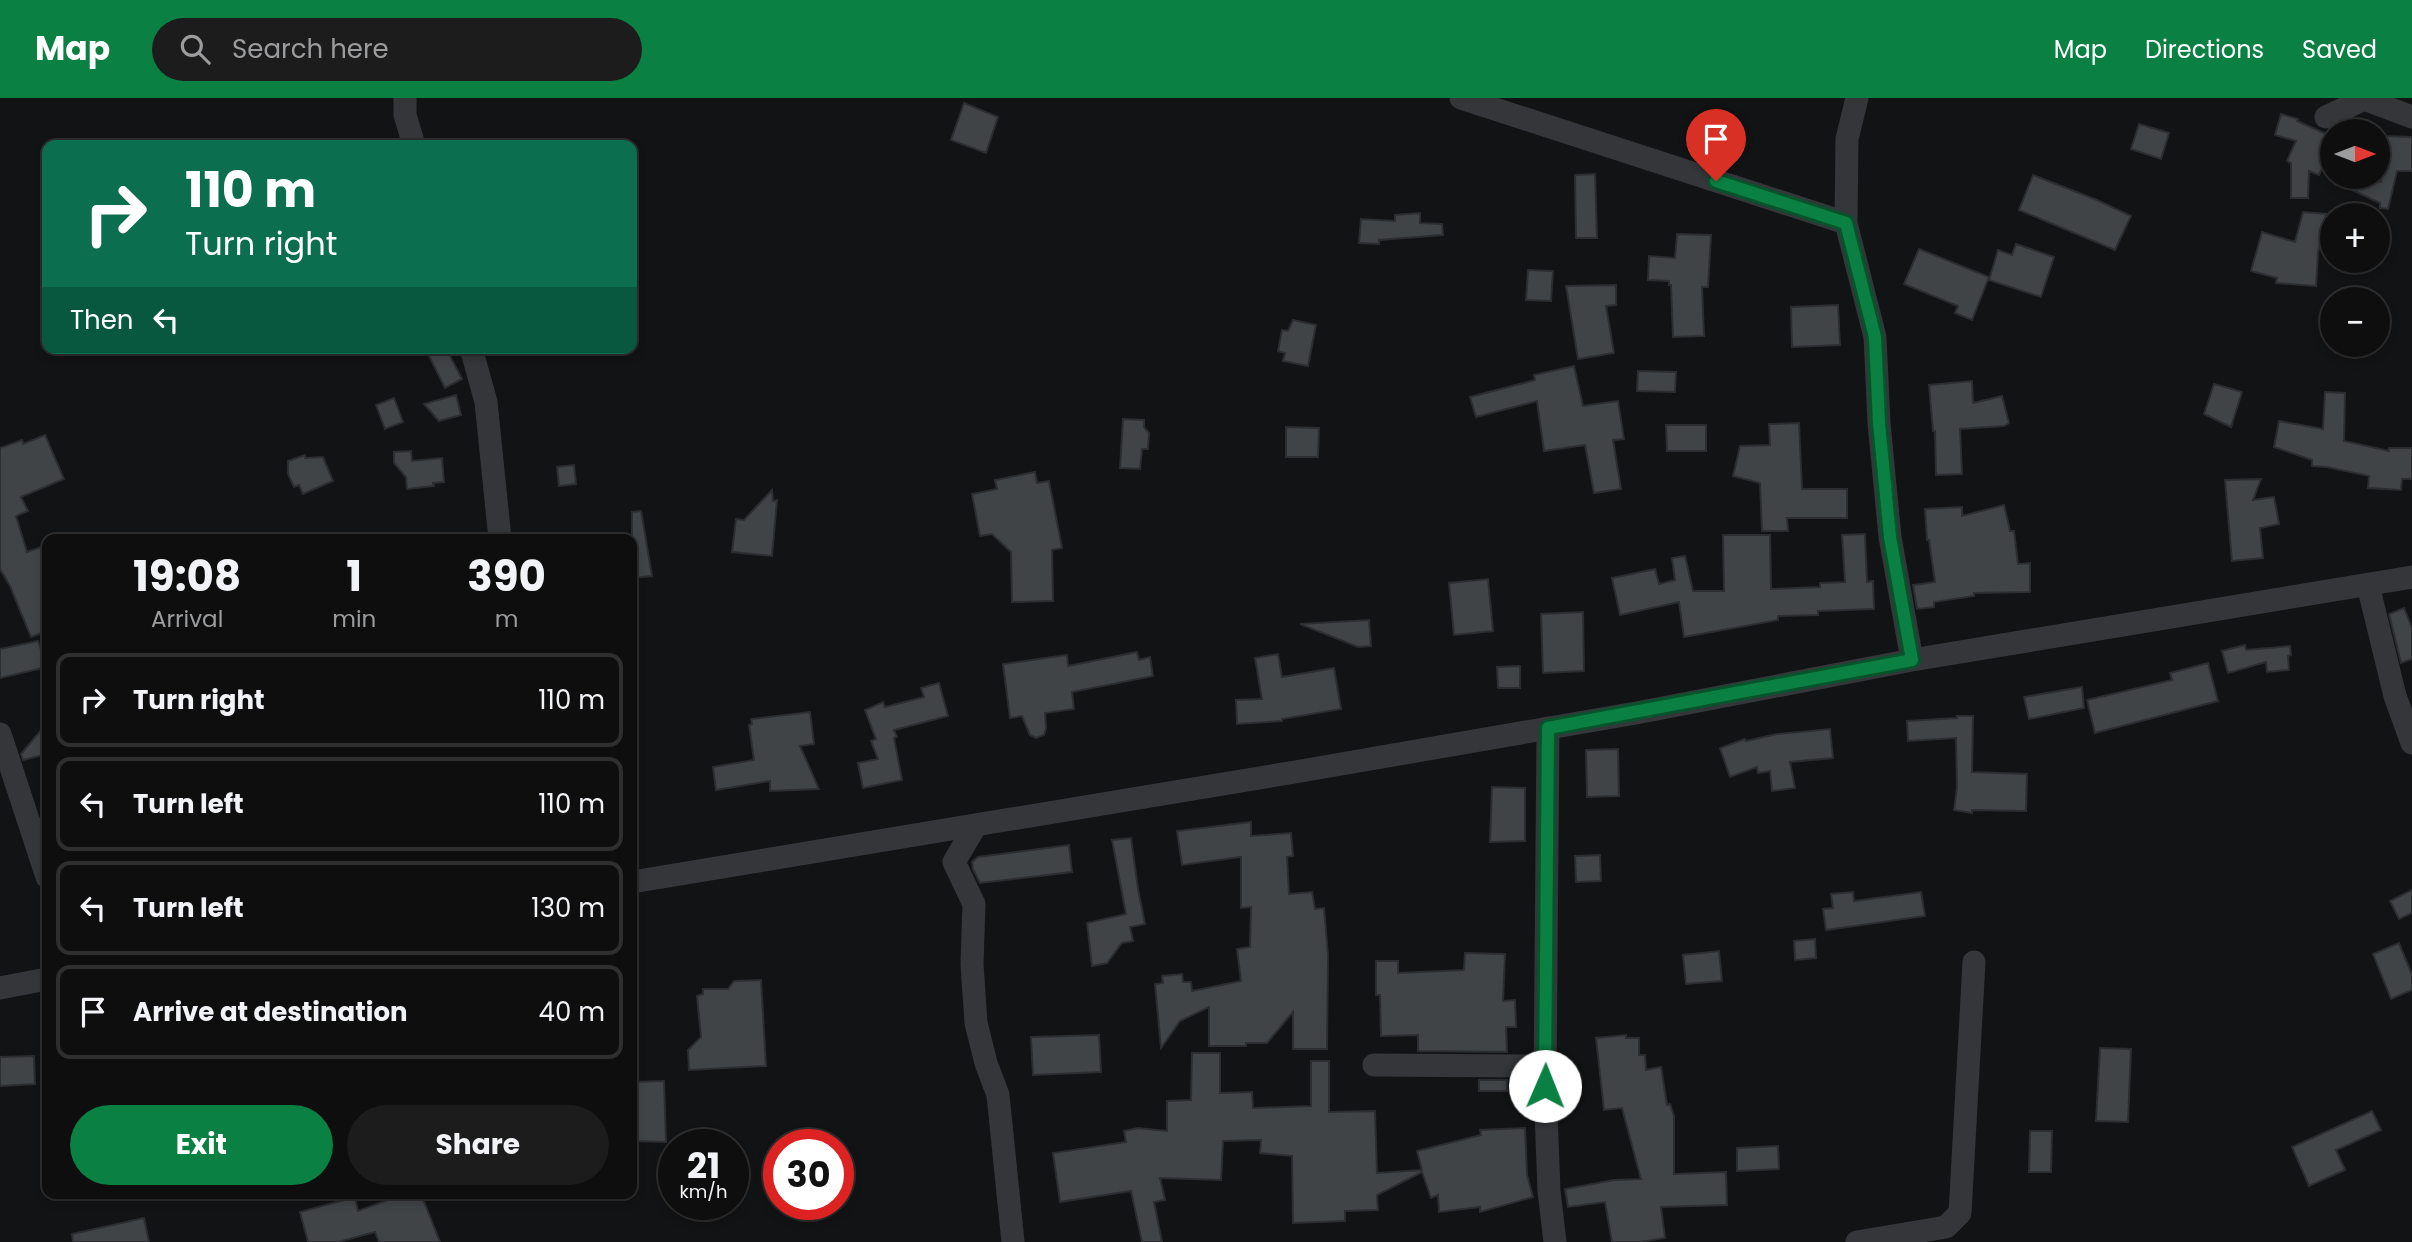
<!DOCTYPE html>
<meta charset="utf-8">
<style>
body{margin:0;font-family:Poppins,sans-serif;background:#1c1c1d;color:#f1f3f6;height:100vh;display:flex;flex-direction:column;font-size:26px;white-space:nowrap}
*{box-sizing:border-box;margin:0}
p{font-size:23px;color:#9b9c9e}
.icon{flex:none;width:38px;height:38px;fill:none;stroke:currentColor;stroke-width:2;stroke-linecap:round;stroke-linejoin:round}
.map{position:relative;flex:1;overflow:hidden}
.drawer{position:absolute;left:42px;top:436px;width:595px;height:665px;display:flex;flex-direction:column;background:#0e0e0f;border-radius:14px;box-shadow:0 4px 10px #0003,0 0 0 2px #2e2e2f}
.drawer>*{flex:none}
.banner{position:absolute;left:42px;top:42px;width:595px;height:214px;border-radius:14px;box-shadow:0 4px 10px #0003,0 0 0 2px #2e2e2f;background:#0b6e4f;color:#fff;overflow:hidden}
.needle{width:46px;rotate:90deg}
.fabs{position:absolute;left:2320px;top:21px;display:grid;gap:14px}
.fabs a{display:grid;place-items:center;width:70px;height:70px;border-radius:50%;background:#0e0e0f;box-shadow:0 4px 10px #0003,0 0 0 2px #2e2e2f;font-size:35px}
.speed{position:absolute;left:658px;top:1031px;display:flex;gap:14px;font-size:35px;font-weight:700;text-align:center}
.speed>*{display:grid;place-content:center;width:91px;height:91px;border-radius:50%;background:#0e0e0f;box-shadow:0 4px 10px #0003,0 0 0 2px #2e2e2f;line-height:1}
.speed small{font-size:18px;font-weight:400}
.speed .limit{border:10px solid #d22;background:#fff;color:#111}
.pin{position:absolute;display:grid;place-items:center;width:60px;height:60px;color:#fff;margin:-72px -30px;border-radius:50% 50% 50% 0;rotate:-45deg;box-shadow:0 0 7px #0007}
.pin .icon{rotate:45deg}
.me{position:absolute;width:77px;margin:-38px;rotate:1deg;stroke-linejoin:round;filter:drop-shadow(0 0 5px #0008)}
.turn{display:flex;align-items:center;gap:24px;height:147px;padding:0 28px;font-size:32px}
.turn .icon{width:91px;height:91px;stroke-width:2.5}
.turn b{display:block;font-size:49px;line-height:60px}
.then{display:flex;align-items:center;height:66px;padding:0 28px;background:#0003;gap:14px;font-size:26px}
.eta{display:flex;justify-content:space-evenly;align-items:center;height:119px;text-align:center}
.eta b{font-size:42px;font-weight:700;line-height:49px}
.primary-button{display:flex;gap:14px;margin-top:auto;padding:14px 28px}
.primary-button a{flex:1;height:80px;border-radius:42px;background:#0b8043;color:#fff;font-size:28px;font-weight:700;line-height:80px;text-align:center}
.primary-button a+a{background:#1c1c1d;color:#f1f3f6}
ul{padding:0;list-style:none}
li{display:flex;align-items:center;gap:21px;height:94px;margin:0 14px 10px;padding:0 14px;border:4px solid #2e2e2f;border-radius:14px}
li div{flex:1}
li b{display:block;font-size:26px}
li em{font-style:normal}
header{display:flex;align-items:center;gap:42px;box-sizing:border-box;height:98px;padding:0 35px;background:#0b8043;color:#fff}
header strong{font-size:33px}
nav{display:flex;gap:38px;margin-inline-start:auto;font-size:24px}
.search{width:490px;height:63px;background:#1c1c1d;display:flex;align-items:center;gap:18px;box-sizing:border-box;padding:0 24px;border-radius:38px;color:#9b9c9e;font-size:26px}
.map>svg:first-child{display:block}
.building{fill:#414447;stroke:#2c2d30;stroke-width:2}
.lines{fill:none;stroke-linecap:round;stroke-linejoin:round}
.minor{stroke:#343639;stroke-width:23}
.route-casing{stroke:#07532c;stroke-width:18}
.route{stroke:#0b8043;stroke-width:12}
</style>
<header>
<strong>Map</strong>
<div class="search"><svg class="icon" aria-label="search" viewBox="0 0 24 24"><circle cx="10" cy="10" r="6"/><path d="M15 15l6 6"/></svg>Search here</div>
<nav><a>Map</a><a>Directions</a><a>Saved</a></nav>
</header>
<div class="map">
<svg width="2412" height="1144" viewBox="0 0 2412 1144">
<rect width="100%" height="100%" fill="#121314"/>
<path class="building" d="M 964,5 L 998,19 L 986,55 L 951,42 Z
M 2281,16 L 2298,21 L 2297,23 L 2333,39 L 2333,46 L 2319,77 L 2309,73 L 2308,100 L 2291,100 L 2291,65 L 2287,63 L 2296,43 L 2275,37 Z
M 2139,26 L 2169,35 L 2161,61 L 2131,51 Z
M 2382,38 L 2412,39 L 2412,73 L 2397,73 L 2388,111 L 2380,110 L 2380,105 L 2333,83 L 2381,84 Z
M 1595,76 L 1597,140 L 1576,140 L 1575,77 Z
M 2033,77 L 2097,102 L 2131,118 L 2115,152 L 2019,112 Z
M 2303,114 L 2326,116 L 2318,155 L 2316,188 L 2276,185 L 2277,180 L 2251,173 L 2262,134 L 2295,144 Z
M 1420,115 L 1420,125 L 1442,126 L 1443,137 L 1379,142 L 1379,146 L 1359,145 L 1361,121 L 1395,123 L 1395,117 Z
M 1677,136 L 1711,137 L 1708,189 L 1702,189 L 1704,238 L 1673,239 L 1671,187 L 1669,187 L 1669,183 L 1648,182 L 1649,158 L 1675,160 Z
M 2016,146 L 2054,159 L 2041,199 L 1989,182 L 1998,152 L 2012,157 Z
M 1919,151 L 1989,179 L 1972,222 L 1955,215 L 1958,208 L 1904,186 Z
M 1528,172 L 1553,173 L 1551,203 L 1526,202 Z
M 1616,187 L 1616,207 L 1606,208 L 1614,255 L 1578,261 L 1566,188 Z
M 1838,207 L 1840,247 L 1792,249 L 1791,209 Z
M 1293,222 L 1316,227 L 1308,268 L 1283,263 L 1285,255 L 1278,253 L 1282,232 L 1288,233 Z
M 425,250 L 446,250 L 462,281 L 445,290 Z
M 1574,268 L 1583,308 L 1618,303 L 1624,341 L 1613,342 L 1621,391 L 1594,395 L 1585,347 L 1544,353 L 1537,303 L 1476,319 L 1470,299 L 1535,282 L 1534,277 Z
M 1638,273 L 1676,274 L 1675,294 L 1637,293 Z
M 1972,283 L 1973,305 L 2002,298 L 2009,325 L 2004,328 L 1960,331 L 1962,376 L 1936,377 L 1935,333 L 1933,333 L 1929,287 Z
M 2214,286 L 2242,294 L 2231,329 L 2204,316 Z
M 2325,294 L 2345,295 L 2344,343 L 2389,353 L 2389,350 L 2412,350 L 2412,381 L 2402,381 L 2401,392 L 2368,390 L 2369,378 L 2327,369 L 2312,368 L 2312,362 L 2274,349 L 2279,323 L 2323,331 Z
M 456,297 L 461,317 L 439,323 L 424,306 Z
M 394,300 L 403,324 L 385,331 L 376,307 Z
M 1123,321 L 1144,322 L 1144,329 L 1149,335 L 1148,351 L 1142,351 L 1140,371 L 1120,370 Z
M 1799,325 L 1802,391 L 1847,391 L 1847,420 L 1787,420 L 1788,433 L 1762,433 L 1760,385 L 1733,378 L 1740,348 L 1770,347 L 1769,326 Z
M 1666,327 L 1706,327 L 1706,353 L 1667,353 Z
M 1286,329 L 1319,330 L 1318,359 L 1286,359 Z
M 45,337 L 64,381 L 21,399 L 28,413 L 16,418 L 27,454 L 47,447 L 47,533 L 31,539 L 10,488 L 0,471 L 0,350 L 22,342 L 23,346 Z
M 411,353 L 412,363 L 442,360 L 444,384 L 433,385 L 434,388 L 407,391 L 406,379 L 394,365 L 394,354 Z
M 305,357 L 305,360 L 323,359 L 333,383 L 303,396 L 299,387 L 294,389 L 288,376 L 288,363 Z
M 574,367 L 576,386 L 559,388 L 557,369 Z
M 1035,374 L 1037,385 L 1049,383 L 1062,450 L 1052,452 L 1053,503 L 1012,504 L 1011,454 L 992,436 L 980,438 L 972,396 L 997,391 L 995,382 Z
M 2261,381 L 2253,402 L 2274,399 L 2279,426 L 2260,430 L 2263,460 L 2232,463 L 2225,382 Z
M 772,392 L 773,403 L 777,402 L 772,458 L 732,454 L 736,421 L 744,422 Z
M 2004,407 L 2010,433 L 2014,433 L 2018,466 L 2030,465 L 2030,494 L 1974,495 L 1974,498 L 1934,504 L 1934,509 L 1917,511 L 1913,487 L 1935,484 L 1929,442 L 1927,442 L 1925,411 L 1962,409 L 1962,418 Z
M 641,413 L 652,478 L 632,480 L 632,414 Z
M 1865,436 L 1867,484 L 1873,483 L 1874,511 L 1818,513 L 1818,517 L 1778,518 L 1778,522 L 1684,539 L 1679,504 L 1620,517 L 1612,480 L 1655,471 L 1659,486 L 1675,482 L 1672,460 L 1685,458 L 1693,493 L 1724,493 L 1723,437 L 1770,437 L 1771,491 L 1820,489 L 1820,485 L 1845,484 L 1842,437 Z
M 1488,481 L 1493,533 L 1454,537 L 1449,485 Z
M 2404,510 L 2412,530 L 2412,561 L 2401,565 L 2389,516 Z
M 1583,514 L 1584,573 L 1543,575 L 1541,516 Z
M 1369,522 L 1371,548 L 1358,549 L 1300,526 Z
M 38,543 L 47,569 L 0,580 L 0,551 Z
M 2245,547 L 2246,552 L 2290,548 L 2291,557 L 2288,558 L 2289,572 L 2267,574 L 2266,564 L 2228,575 L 2222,553 Z
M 1137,554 L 1139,562 L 1150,559 L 1153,578 L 1072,594 L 1074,611 L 1045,615 L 1046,630 L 1044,637 L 1036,640 L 1030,637 L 1022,618 L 1010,620 L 1003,566 L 1067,557 L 1068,568 Z
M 1278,556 L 1282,579 L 1334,570 L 1341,611 L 1282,621 L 1282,623 L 1237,626 L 1236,602 L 1262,601 L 1255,560 Z
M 2208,565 L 2218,603 L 2095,635 L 2087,602 L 2172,582 L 2170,575 Z
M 1520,568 L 1520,590 L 1498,590 L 1497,569 Z
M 939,585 L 948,618 L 894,632 L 897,639 L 894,640 L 902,682 L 863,690 L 858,665 L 878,661 L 871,643 L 876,641 L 865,612 L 883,604 L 885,609 L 924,599 L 921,590 Z
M 2082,589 L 2084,610 L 2029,621 L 2024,599 Z
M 810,614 L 814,646 L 800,648 L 819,691 L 770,693 L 770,683 L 716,692 L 713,669 L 754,662 L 749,627 L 752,626 L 751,621 Z
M 1957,618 L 1973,618 L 1972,674 L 2027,676 L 2026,713 L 1972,712 L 1972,715 L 1954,712 L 1957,690 L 1956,640 L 1908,643 L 1907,623 L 1957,620 Z
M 47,625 L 47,656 L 23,662 L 21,656 Z
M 1830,631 L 1833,660 L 1790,664 L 1795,690 L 1772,693 L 1770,673 L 1758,675 L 1757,669 L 1730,679 L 1720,650 L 1745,641 L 1746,643 L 1777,636 Z
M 1618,651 L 1619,698 L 1587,699 L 1586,652 Z
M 1492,689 L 1525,690 L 1525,743 L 1490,744 Z
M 1251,724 L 1251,738 L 1291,735 L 1293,758 L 1287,759 L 1289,796 L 1312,794 L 1315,811 L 1324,810 L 1328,857 L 1327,951 L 1293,951 L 1293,914 L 1267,945 L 1246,945 L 1246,948 L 1209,948 L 1209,909 L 1180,923 L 1161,950 L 1155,886 L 1163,885 L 1162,878 L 1182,876 L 1183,884 L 1191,884 L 1192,893 L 1241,883 L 1237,851 L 1250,849 L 1251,809 L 1241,810 L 1241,759 L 1182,767 L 1177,733 Z
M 1131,740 L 1138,791 L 1145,826 L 1130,829 L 1133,843 L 1122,845 L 1107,865 L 1092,868 L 1087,825 L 1126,816 L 1112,742 Z
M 1069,747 L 1072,774 L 980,785 L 973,771 L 972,764 L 978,759 Z
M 1600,757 L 1601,783 L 1576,784 L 1575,758 Z
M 2412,792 L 2412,815 L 2399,821 L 2390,803 Z
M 1853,794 L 1854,803 L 1921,794 L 1925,818 L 1826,832 L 1823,811 L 1833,810 L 1831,796 Z
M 1815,841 L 1816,860 L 1795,862 L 1794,843 Z
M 2399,845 L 2412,877 L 2412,892 L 2391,901 L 2373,856 Z
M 1719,853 L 1722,883 L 1686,886 L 1683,857 Z
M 1465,855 L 1505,856 L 1503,903 L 1515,902 L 1516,929 L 1506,929 L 1507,954 L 1418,953 L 1418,937 L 1381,938 L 1380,897 L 1376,897 L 1376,863 L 1398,863 L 1398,875 L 1464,872 Z
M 761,882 L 766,968 L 689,972 L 688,952 L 701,939 L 697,898 L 703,896 L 703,891 L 728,891 L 734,883 Z
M 1099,937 L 1101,974 L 1033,977 L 1031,939 Z
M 1626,937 L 1626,940 L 1639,940 L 1639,957 L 1645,957 L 1646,972 L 1661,969 L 1667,1007 L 1670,1006 L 1674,1018 L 1674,1076 L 1726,1074 L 1727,1107 L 1661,1109 L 1665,1140 L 1640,1144 L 1612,1144 L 1605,1104 L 1568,1109 L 1565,1091 L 1614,1082 L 1641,1081 L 1622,1010 L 1604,1012 L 1596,940 Z
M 2100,950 L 2131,951 L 2128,1024 L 2096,1023 Z
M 1192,955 L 1220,955 L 1220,995 L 1252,994 L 1253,1010 L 1311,1008 L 1311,963 L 1329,963 L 1329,1014 L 1375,1013 L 1377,1075 L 1422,1072 L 1417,1053 L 1481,1037 L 1480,1032 L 1525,1030 L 1527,1077 L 1533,1099 L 1480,1114 L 1480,1109 L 1439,1114 L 1438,1097 L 1431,1100 L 1422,1074 L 1377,1097 L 1378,1112 L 1345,1113 L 1345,1123 L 1293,1125 L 1292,1058 L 1260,1055 L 1261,1042 L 1223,1043 L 1221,1082 L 1160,1080 L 1165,1102 L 1154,1104 L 1162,1144 L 1142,1144 L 1131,1093 L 1060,1104 L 1053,1055 L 1126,1044 L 1124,1033 L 1138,1030 L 1167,1033 L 1167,1003 L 1191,1002 Z
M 34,958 L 35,986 L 0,988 L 0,959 Z
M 1479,982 L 1507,982 L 1507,993 L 1479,993 Z
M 664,983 L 666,1044 L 633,1043 L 632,984 Z
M 2372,1013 L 2381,1032 L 2336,1052 L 2345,1072 L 2309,1088 L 2292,1049 Z
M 2030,1033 L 2052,1033 L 2051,1074 L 2029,1074 Z
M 1778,1048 L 1779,1071 L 1737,1073 L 1737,1050 Z
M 404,1096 L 421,1096 L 440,1144 L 379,1144 L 375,1134 L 338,1144 L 308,1144 L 300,1114 L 355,1099 L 358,1113 Z
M 144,1120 L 149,1144 L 73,1144 L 72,1136 Z"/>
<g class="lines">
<path class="minor" d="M 405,0 L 405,17 L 414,47
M 1461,0 L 1846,125
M 1857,0 L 1847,41 L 1846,125 L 1875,239 L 1879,325 L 1890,439 L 1912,562
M 2326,19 L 2364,1 L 2412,19
M 471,250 L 486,304 L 500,441
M 2368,487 L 2395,598 L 2412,645
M 1548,630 L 1545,988 L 1549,1093 L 1555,1144
M 0,636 L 47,779
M 976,727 L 954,764 L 974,806 L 972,866 L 976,925 L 986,965 L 998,997 L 1013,1144
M 632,784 L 1295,674 L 1636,615 L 1912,562 L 2412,479
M 0,890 L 47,881
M 1374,967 L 1545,968
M 1857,1144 L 1946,1129 L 1960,1115 L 1974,864"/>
</g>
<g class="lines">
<defs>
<path id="route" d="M 1545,988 L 1548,630 L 1912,562 L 1890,439 L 1879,325 L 1875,239 L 1846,125 L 1716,83"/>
</defs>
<use href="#route" class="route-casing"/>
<use href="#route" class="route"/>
</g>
</svg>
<div class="fabs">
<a><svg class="needle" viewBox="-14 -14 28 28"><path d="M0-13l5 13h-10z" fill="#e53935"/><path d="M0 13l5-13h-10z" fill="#9b9c9e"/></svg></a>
<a>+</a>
<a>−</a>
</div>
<div class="speed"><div>21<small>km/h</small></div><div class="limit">30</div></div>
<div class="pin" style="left:1716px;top:83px;background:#d93025"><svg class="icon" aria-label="arrive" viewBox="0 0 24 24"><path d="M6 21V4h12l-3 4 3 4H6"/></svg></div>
<svg class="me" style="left:1545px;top:988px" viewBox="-20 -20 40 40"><circle r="19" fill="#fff"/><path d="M0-13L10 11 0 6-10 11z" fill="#0b8043"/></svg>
<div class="banner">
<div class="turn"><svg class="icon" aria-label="right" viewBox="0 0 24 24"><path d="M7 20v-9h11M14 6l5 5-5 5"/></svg><div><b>110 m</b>Turn right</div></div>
<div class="then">Then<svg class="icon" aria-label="left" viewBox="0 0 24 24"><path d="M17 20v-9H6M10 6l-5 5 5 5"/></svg></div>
</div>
<section class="drawer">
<div class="eta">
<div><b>19:08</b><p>Arrival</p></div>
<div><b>1</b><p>min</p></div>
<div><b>390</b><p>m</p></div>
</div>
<ul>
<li><svg class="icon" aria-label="right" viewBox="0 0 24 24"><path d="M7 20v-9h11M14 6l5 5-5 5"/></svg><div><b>Turn right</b></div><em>110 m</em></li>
<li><svg class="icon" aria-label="left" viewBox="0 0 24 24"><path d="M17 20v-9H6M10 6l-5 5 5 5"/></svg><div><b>Turn left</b></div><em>110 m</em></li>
<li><svg class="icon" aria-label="left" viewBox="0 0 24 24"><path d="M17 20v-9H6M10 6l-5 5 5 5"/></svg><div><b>Turn left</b></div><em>130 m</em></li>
<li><svg class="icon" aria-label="arrive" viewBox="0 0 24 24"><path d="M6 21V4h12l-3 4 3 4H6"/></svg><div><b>Arrive at destination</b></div><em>40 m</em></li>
</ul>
<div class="primary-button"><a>Exit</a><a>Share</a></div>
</section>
</div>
